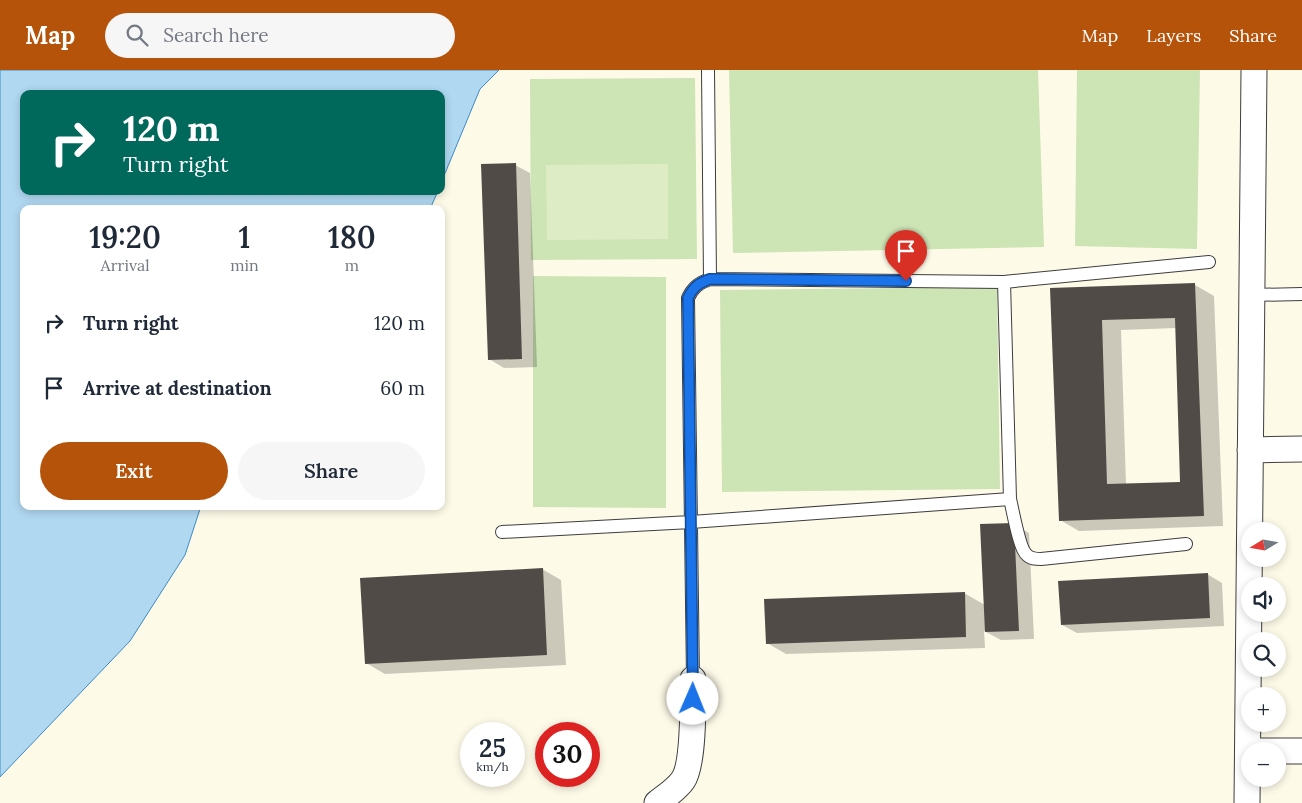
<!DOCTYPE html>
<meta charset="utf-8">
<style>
body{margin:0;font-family:Lora,serif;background:#f6f6f7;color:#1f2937;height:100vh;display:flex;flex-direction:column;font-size:19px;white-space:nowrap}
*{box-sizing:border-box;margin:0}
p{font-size:16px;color:#747a83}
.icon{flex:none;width:28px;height:28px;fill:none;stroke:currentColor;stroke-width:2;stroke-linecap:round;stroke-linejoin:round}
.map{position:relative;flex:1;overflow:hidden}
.sheet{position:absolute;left:20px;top:135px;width:425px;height:305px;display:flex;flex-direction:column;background:#fff;border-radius:10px;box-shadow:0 2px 8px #0003}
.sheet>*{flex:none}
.guide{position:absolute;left:20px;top:20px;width:425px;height:105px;border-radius:10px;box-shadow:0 2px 8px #0003;background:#00695c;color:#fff;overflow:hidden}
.needle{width:32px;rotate:259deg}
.buttons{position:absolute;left:1241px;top:452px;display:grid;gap:10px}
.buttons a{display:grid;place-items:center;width:45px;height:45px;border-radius:50%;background:#fff;box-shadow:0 2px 8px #0003;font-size:25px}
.speed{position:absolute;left:460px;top:652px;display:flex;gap:10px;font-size:25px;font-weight:700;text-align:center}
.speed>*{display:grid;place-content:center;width:65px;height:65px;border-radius:50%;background:#fff;box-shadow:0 2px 8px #0003;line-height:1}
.speed small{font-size:12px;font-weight:400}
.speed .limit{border:8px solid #d22;background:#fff;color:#111}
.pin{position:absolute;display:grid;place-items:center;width:42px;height:42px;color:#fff;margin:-51px -21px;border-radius:50% 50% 50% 0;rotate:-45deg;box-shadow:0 0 5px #0007}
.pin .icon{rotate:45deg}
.me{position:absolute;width:55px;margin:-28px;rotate:1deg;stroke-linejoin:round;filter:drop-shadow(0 0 4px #0008)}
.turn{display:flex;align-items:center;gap:18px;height:105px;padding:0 20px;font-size:22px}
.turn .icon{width:65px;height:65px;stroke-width:2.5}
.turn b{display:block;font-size:35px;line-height:42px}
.eta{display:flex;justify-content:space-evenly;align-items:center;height:85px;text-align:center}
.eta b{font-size:30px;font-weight:600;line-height:35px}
.cta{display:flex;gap:10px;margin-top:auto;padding:10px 20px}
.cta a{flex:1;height:58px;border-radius:30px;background:#b45309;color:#fff;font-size:20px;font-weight:600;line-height:58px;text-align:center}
.cta a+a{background:#f6f6f7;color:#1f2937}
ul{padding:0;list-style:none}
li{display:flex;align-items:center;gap:15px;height:65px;padding:0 20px}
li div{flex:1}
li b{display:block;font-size:19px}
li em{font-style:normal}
header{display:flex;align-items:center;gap:30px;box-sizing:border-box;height:70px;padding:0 25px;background:#b45309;color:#fff}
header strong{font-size:24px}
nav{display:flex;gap:28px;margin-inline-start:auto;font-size:18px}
.search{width:350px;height:45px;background:#f6f6f7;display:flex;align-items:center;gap:12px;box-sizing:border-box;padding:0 18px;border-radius:28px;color:#747a83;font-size:19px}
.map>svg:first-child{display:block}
.green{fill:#cde4b5}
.pitch{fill:#deecc6}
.water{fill:#b0d8f1;stroke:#3d8bc3}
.shadow{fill:#0003;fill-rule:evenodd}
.building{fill:#514b47;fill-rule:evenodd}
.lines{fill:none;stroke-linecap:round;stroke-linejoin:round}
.lane-casing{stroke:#3d3d3d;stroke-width:14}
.street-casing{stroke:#3d3d3d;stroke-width:27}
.lane{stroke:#fff;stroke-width:12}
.street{stroke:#fff;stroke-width:25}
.route-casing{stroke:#114b97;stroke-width:12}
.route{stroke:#1a73e8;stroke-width:9}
</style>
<header>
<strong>Map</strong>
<div class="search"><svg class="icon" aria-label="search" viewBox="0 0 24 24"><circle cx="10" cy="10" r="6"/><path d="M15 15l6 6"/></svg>Search here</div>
<nav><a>Map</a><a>Layers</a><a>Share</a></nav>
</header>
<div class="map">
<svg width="1302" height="733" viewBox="0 0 1302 733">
<rect width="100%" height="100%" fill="#fefae8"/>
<path class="green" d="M 729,0 L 1038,0 L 1044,177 L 733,183 Z
M 1077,0 L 1200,0 L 1197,179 L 1075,176 Z
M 695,8 L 697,189 L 531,190 L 530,9 Z
M 533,206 L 666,207 L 666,438 L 533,437 Z
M 997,217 L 1000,419 L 722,422 L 720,220 Z"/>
<path class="pitch" d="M 668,94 L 668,169 L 547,170 L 546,95 Z"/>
<path class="water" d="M 0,0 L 499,0 L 480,19 L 441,113 L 441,24 L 24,24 L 24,121 L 438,121 L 430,139 L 24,139 L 24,436 L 201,436 L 185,485 L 130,571 L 0,707 Z"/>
<path class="shadow" d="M 515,95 L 530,103 L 537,297 L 504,298 L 489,289 Z
M 1195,215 L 1214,226 L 1223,456 L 1079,461 L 1060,450 L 1051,220 ZM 1176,258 L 1181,413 L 1126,415 L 1121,260 Z
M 1014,454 L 1029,463 L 1034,569 L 1001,570 L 984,561 L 985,578 L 786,584 L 767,573 L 964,523 L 985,535 Z
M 542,499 L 561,510 L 566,595 L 385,604 L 366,593 Z
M 1207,504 L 1222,513 L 1224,556 L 1077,563 L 1062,555 Z"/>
<path class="building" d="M 516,93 L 522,289 L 488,290 L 481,94 Z
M 1195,213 L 1204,446 L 1059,451 L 1050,218 ZM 1175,248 L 1180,412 L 1107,414 L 1102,250 Z
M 1014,453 L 1019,561 L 985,562 L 980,454 Z
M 543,498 L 547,585 L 365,594 L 360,508 Z
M 1208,503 L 1210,548 L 1061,555 L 1058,511 Z
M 965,522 L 966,567 L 766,574 L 764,529 Z"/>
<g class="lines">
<defs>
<path id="lane" d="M 708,0 L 710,209
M 1251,225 L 1302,224
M 1010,429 C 1013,441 1019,477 1026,484 C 1030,489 1036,489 1041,489 L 1186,474
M 502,462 L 691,452 L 1010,429 L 1004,212
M 693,609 L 688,228 C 693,217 699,213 710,209 L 1004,212 L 1209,192"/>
<path id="street" d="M 1250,380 L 1302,379
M 1248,681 L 1302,681
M 657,733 C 666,726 677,719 683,710 C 694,694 693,631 693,609
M 1247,733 L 1254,0"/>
</defs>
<use href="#lane" class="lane-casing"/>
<use href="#street" class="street-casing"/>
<use href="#lane" class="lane"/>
<use href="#street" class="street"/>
</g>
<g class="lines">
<defs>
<path id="route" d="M 693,629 L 688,228 C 693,217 699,213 710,209 L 906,211"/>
</defs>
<use href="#route" class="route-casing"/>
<use href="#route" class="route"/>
</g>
</svg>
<div class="buttons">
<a><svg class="needle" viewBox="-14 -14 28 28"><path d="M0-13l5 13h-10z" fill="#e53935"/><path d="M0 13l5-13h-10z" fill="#747a83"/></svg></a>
<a><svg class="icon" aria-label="sound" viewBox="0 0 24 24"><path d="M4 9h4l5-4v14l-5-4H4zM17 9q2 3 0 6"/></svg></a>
<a><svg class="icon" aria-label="search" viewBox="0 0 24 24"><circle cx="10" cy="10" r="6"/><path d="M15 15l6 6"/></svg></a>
<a>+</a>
<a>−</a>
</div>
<div class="speed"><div>25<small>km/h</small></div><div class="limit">30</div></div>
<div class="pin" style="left:906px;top:211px;background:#d93025"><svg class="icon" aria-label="arrive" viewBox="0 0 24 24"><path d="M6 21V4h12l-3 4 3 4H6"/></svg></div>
<svg class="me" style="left:693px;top:629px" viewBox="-20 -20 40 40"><circle r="19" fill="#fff"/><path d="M0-13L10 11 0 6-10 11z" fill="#1a73e8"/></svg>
<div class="guide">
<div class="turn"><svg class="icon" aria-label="right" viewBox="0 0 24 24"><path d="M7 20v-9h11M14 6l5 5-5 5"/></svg><div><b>120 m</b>Turn right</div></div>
</div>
<section class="sheet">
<div class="eta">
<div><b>19:20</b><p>Arrival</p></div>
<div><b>1</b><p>min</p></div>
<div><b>180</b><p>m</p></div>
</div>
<ul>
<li><svg class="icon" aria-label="right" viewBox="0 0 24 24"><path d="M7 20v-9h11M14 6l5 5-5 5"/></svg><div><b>Turn right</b></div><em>120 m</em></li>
<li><svg class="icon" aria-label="arrive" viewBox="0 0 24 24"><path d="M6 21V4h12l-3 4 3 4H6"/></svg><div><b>Arrive at destination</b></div><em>60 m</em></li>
</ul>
<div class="cta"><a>Exit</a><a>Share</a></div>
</section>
</div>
